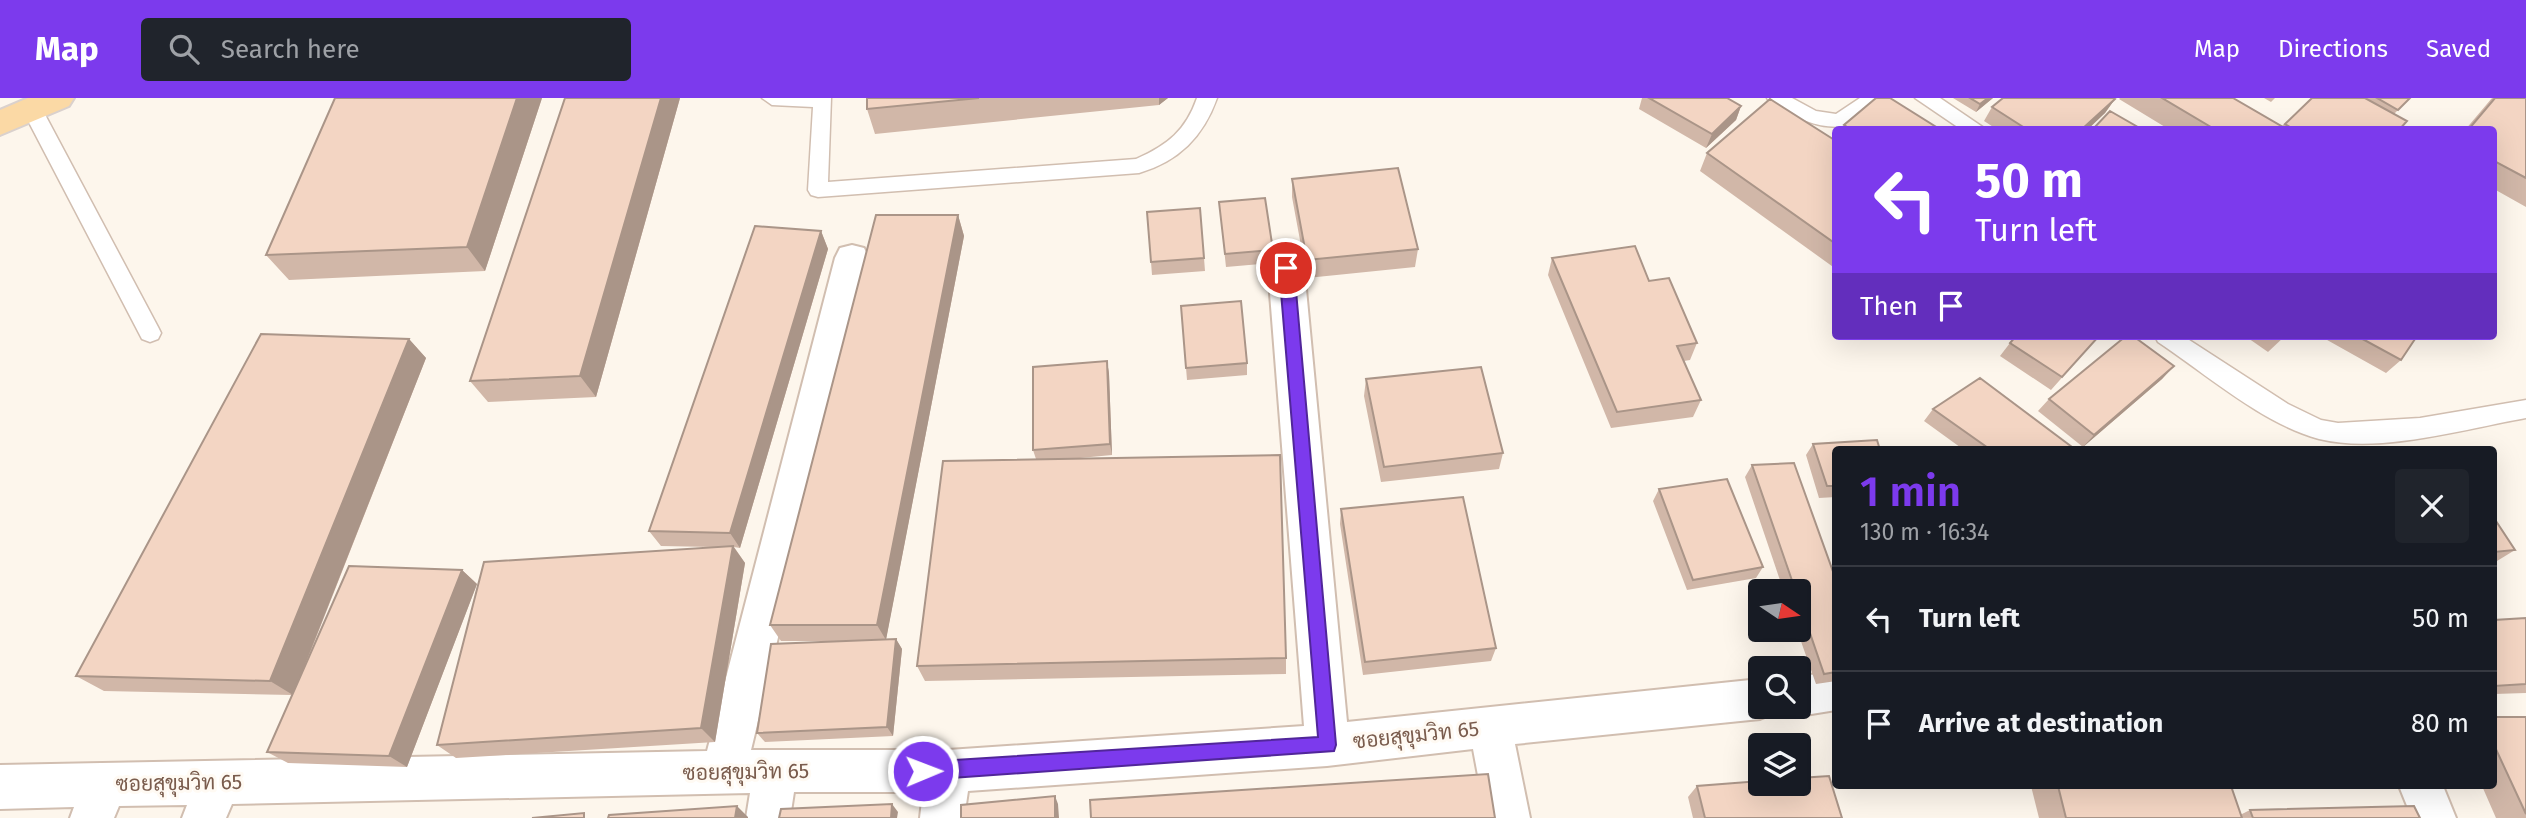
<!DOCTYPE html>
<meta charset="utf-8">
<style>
body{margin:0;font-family:"Fira Sans",Sarabun,sans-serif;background:#20242c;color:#f1f3f6;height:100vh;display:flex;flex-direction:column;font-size:26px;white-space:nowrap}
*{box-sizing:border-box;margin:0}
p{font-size:23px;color:#9ea1a6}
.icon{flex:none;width:38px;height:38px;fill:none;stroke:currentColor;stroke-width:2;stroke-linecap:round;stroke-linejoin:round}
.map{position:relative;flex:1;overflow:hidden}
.sheet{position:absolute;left:1832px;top:348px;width:665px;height:343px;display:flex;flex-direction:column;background:#171b24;border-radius:7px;box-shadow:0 7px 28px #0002}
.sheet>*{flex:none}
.guide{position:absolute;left:1832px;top:28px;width:665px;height:214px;border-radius:7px;box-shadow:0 7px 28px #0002;background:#7c3aed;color:#fff;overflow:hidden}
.needle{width:46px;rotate:103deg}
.tools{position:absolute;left:1748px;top:481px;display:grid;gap:14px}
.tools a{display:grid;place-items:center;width:63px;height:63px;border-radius:7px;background:#171b24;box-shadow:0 7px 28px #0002;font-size:35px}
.pin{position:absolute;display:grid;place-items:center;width:60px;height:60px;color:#fff;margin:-30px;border:4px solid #fff;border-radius:50%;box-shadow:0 2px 7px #0007}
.me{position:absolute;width:77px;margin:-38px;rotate:89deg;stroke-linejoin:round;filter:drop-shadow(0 0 5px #0008)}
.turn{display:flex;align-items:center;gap:24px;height:147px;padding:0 28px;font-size:32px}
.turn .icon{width:91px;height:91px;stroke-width:2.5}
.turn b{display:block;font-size:49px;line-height:60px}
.then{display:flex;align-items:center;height:66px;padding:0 28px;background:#0003;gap:14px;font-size:26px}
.round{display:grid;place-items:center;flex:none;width:74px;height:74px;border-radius:7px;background:#20242c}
.overview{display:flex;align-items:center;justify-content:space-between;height:119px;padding:0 28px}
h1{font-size:42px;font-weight:600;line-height:52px;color:#7c3aed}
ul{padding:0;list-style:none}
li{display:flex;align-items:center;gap:21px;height:105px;padding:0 28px;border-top:2px solid #363941}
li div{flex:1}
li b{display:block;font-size:26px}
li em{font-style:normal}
header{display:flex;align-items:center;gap:42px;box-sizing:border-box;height:98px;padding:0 35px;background:#7c3aed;color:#fff}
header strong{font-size:33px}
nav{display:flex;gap:38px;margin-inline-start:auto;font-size:24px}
.search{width:490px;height:63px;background:#20242c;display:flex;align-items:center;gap:18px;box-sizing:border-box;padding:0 24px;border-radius:7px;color:#9ea1a6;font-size:26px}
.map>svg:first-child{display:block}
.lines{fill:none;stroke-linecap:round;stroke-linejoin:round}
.lane-casing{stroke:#d1beb0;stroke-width:3}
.street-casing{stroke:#d1beb0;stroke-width:4}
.primary-casing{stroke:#dad1cd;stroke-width:4}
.lane{fill:#fff;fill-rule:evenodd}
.street{fill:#fff;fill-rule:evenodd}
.primary{fill:#fbd9a5;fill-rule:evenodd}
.wall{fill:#d1b7a8}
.shaded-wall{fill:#aa9588}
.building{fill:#f3d5c3;stroke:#aa9588;stroke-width:2}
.route{fill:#7c3aed;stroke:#51269a;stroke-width:2}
.labels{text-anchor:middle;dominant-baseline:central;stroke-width:6;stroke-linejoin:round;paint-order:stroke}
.street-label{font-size:21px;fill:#7a5c4d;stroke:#fffaf3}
</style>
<header>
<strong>Map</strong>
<div class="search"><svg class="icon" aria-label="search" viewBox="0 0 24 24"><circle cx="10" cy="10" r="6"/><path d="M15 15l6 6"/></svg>Search here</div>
<nav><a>Map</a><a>Directions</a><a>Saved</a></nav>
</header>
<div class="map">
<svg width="2526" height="720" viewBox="0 0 2526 720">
<rect width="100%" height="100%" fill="#fdf6ec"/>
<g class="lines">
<defs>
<path id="lane" d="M 762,0 L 831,0 L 828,84 L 1136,61 C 1168,47 1186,32 1197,0 L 1217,0 C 1203,39 1179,63 1139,75 L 818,99 L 811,97 L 808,92 L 813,9 L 772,7 Z
M 1767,0 L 1792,0 L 1816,13 L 1836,16 L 1860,0 L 1882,0 C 1854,47 1806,27 1770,5 Z
M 1915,0 L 1940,0 L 1987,32 L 1962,32 Z
M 32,4 L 42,11 L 158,229 L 161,235 L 158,241 L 150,244 L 142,241 L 22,11 Z
M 2155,238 L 2183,238 L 2288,306 L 2321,322 L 2338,325 L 2420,320 L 2526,302 L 2526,320 C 2464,331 2380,356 2319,341 C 2263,326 2206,276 2158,244 Z"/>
<path id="street" d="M 852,147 L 864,150 L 869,160 L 751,652 L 948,652 L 1304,628 L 1268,170 L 1274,160 L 1286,156 L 1298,160 L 1304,170 L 1347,624 L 1760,581 L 1760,609 L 1778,609 L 1775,615 L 1760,621 L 1515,646 L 1530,720 L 1486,720 L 1473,651 L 1327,668 L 968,693 L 964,720 L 920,720 L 923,694 L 794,694 L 790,720 L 746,720 L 750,695 L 232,706 L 226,720 L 182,720 L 187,707 L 119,708 L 114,720 L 70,720 L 74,709 L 0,711 L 0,667 L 707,653 L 835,160 L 840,150 Z
M 1828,575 L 1836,578 L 1836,612 L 1799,618 L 1784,612 L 1783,609 L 1799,609 L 1799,578 Z
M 2399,688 L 2443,688 L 2456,720 L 2412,720 Z"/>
<path id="primary" d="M 28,0 L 74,0 L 69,8 L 0,37 L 0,12 Z"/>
</defs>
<use href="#lane" class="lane-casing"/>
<use href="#street" class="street-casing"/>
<use href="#primary" class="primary-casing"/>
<use href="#lane" class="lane"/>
<use href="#street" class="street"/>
<use href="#primary" class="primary"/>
</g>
<path class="wall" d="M 542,0 L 485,173 L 289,182 L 266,157 Z
M 565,0 L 680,0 L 596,299 L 488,304 L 470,283 Z
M 867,0 L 1168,0 L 1159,7 L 875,36 L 867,11 Z
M 1642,0 L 1727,0 L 1741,8 L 1736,22 L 1706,50 L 1639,11 Z
M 1953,0 L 1993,0 L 1976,14 Z
M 2120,0 L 2233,0 L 2282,28 L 2312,0 L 2410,0 L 2394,16 L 2399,32 L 2170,32 L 2119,1 Z
M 2264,0 L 2275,0 L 2271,4 Z
M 2492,0 L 2526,0 L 2526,109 L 2494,91 L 2494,32 L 2465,32 Z
M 2115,1 L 2105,15 L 2087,32 L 1998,32 L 1984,23 L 1992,9 Z
M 1844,27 L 1941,32 L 1842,32 Z
M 1836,43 L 1836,171 L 1700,73 L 1707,55 Z
M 1292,81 L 1418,151 L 1415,169 L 1307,180 L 1292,99 Z
M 1219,104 L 1273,152 L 1273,165 L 1226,169 Z
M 958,117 L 964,138 L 886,541 L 896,541 L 902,551 L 893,638 L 765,644 L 757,635 L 852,543 L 781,543 L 770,527 Z
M 821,133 L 828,151 L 740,450 L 734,449 L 745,465 L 715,644 L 456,660 L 437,647 L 713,449 L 661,448 L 649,433 Z
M 1204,160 L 1205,173 L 1152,177 L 1151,164 Z
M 1552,160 L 1649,183 L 1697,245 L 1690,262 L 1684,263 L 1701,302 L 1693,319 L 1611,330 L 1548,177 Z
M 1181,208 L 1247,265 L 1247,277 L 1187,282 Z
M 2099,238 L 2051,292 L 2000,258 L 2010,245 Z
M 2245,238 L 2285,238 L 2268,254 Z
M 2320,238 L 2417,238 L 2401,262 L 2386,275 Z
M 409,241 L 426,260 L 303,573 L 462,472 L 477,486 L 407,669 L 288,665 L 267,654 L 292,597 L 104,593 L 76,578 Z
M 1107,263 L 1109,276 L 1112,357 L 1080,360 L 1286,560 L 1286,576 L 925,583 L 917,568 L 1036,361 L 1033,352 Z
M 2174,268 L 2162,281 L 2083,349 L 2038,313 L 2049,301 Z
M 1366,281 L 1503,355 L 1499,371 L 1381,384 L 1364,298 Z
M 1933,311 L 2076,352 L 1964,352 L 1924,323 Z
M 1813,346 L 1836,352 L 1836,399 L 1819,400 L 1806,357 Z
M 1752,367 L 1836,482 L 1836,583 L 1816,586 L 1797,532 L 1799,532 L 1799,494 L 1784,494 L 1745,379 Z
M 1659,391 L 1763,469 L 1756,480 L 1687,492 L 1653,403 Z
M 1341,411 L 1496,550 L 1491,563 L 1363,577 L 1340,426 Z
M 2494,420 L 2515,452 L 2497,463 L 2494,463 Z
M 2526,520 L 2526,595 L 2494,596 L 2494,522 Z
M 2494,619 L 2526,619 L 2526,720 L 2496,720 L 2482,688 L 2494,688 Z
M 1697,688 L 1842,720 L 1693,720 L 1688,699 Z
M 2031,688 L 2231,688 L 2240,717 L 2250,712 L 2420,720 L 2039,720 Z"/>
<path class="shaded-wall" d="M 517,0 L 542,0 L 485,173 L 467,149 Z
M 661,0 L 680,0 L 596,299 L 580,278 Z
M 1159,0 L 1168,0 L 1159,7 Z
M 1988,0 L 1993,0 L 1976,14 L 1980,6 Z
M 2115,1 L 2105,15 L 2087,32 L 2081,32 Z
M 1741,8 L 1736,22 L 1706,50 L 1712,36 Z
M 958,117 L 964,138 L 886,542 L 877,527 Z
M 821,133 L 828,151 L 740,450 L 730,435 Z
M 409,241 L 426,260 L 293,597 L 270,583 Z
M 1107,263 L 1109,276 L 1112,357 L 1110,346 Z
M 2174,268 L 2162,281 L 2083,349 L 2094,337 Z
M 733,448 L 745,465 L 715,644 L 701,630 Z
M 462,472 L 477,486 L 407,669 L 389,658 Z
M 896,541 L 902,551 L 893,638 L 887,629 Z
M 1055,698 L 1058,706 L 1059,720 L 1055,720 Z
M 892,706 L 898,714 L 897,720 L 891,720 Z
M 737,708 L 748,719 L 748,720 L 735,720 Z"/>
<path class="building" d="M 335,0 L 517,0 L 467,149 L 266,157 Z
M 565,0 L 661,0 L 580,278 L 470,283 Z
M 867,0 L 979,0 L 867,11 Z
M 1649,0 L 1727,0 L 1741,8 L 1712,36 Z
M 1876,0 L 1890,0 L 1941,32 L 1852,32 L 1844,27 Z
M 1970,0 L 1988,0 L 1980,6 Z
M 2003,0 L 2113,0 L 2115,1 L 2081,32 L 2028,32 L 1992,9 Z
M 2162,0 L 2233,0 L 2288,32 L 2216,32 Z
M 2312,0 L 2365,0 L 2407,23 L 2399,32 L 2295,32 L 2285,26 Z
M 2377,0 L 2410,0 L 2398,12 Z
M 2495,0 L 2526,0 L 2526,80 L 2494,63 L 2494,32 L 2468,32 Z
M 1770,1 L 1836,43 L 1836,146 L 1707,55 Z
M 2110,13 L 2143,32 L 2092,32 Z
M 1398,70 L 1418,151 L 1307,162 L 1292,81 Z
M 1265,100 L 1273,152 L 1225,156 L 1219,104 Z
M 1200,110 L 1204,160 L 1151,164 L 1147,114 Z
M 876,117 L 958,117 L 877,527 L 770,527 Z
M 755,128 L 821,133 L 730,435 L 649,433 Z
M 1635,148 L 1649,183 L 1669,180 L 1697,245 L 1677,248 L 1701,302 L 1617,314 L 1552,160 Z
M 1241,203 L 1247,265 L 1186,270 L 1181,208 Z
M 261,236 L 409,241 L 270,583 L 76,578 Z
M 2016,238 L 2099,238 L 2062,279 L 2010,245 Z
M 2126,238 L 2133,238 L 2174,268 L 2094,337 L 2049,301 Z
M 2357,238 L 2417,238 L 2401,262 Z
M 1107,263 L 1110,346 L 1033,352 L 1033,269 Z
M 1481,269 L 1503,355 L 1384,369 L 1366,281 Z
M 1980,280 L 2076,352 L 1991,352 L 1933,311 Z
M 1877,342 L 1880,352 L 1836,352 L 1836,388 L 1827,388 L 1813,346 Z
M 1280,357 L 1286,560 L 917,568 L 943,363 Z
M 1794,365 L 1836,482 L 1836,574 L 1824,576 L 1799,503 L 1799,494 L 1796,494 L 1752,367 Z
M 1727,381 L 1763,469 L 1693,482 L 1659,391 Z
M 1463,399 L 1496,550 L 1365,564 L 1341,411 Z
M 2494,420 L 2515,452 L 2494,454 Z
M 733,448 L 701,630 L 437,647 L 484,464 Z
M 349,468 L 462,472 L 389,658 L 267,654 Z
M 2526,520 L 2526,586 L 2494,588 L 2494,522 Z
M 896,541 L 887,629 L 757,635 L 771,546 Z
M 2494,619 L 2526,619 L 2526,716 L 2494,647 Z
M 1488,676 L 1495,720 L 1091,720 L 1090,702 Z
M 1829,678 L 1842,720 L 1705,720 L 1697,688 L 1760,683 L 1760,686 L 1799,686 L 1799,680 Z
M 2058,688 L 2231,688 L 2242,720 L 2066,720 Z
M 1055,698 L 1055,720 L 961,720 L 961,707 Z
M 892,706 L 891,720 L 779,720 L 781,711 Z
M 737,708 L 735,720 L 608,720 L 609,717 Z
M 2414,708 L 2420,720 L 2253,720 L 2250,712 Z
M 584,715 L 584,720 L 532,720 Z"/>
<path class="route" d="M 1286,165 L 1294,170 L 1336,647 L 1334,653 L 923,682 L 917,679 L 914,673 L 917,666 L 923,664 L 1318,639 L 1279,170 Z"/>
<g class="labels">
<g class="street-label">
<text transform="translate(1416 637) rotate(-6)">ซอยสุขุมวิท 65</text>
<text transform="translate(746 674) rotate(-1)">ซอยสุขุมวิท 65</text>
<text transform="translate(179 685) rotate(-1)">ซอยสุขุมวิท 65</text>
</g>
</g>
</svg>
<div class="tools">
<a><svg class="needle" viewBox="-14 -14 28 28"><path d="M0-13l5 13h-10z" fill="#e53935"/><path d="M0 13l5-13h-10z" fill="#9ea1a6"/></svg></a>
<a><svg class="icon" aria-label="search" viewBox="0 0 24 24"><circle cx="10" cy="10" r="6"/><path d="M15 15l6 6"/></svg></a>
<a><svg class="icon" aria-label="layers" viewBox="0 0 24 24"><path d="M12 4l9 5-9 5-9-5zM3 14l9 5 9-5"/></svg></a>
</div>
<div class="pin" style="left:1286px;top:170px;background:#d93025"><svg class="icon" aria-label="arrive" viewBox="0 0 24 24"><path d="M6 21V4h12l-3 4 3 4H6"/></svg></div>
<svg class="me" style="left:923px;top:673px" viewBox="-20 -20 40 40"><circle r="17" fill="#7c3aed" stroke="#fff" stroke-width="3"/><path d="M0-11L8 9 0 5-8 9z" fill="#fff"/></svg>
<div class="guide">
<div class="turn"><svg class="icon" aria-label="left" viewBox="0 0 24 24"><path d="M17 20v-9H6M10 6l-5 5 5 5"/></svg><div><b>50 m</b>Turn left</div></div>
<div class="then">Then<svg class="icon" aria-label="arrive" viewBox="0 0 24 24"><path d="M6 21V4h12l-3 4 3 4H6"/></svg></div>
</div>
<section class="sheet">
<div class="overview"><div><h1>1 min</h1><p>130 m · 16:34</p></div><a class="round"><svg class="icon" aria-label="close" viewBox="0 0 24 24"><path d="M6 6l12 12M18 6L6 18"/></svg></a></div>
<ul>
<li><svg class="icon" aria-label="left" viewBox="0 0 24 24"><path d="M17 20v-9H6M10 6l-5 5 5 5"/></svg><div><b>Turn left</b></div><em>50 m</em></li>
<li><svg class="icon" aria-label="arrive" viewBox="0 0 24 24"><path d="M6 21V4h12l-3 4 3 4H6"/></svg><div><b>Arrive at destination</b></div><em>80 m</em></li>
</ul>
</section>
</div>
